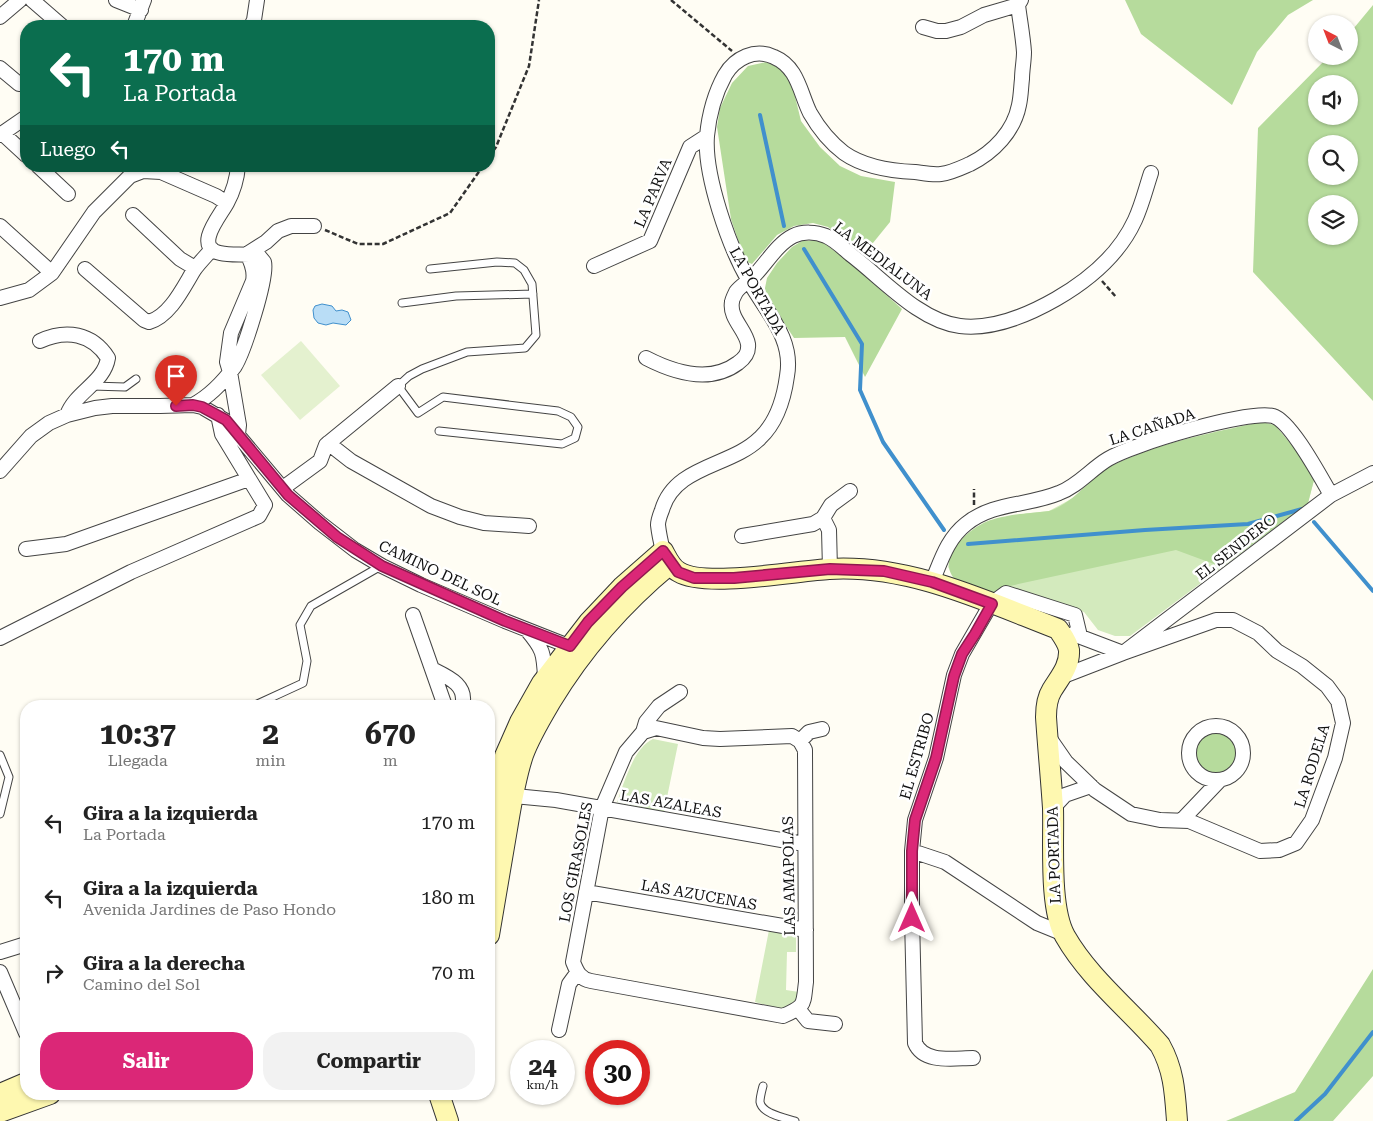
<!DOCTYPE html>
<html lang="es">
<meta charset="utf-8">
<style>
body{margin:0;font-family:"Roboto Serif",serif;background:#f2f2f2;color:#222;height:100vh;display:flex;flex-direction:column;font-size:19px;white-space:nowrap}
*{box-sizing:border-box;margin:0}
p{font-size:16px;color:#767676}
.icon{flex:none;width:28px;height:28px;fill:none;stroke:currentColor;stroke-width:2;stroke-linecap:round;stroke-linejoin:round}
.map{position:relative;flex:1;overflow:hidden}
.panel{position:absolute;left:20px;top:700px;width:475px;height:400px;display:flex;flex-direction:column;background:#fff;border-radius:20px;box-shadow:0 1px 4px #0004}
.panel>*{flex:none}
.top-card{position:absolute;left:20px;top:20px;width:475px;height:152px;border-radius:20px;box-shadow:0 1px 4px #0004;background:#0b6e4f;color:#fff;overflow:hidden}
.needle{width:32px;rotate:318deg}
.buttons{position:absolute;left:1308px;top:15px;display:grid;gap:10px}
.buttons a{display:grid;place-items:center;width:50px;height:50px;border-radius:50%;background:#fff;box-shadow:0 1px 4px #0004;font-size:25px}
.speed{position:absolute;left:510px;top:1040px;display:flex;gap:10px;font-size:25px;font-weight:700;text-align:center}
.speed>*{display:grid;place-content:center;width:65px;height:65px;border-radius:50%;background:#fff;box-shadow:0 1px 4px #0004;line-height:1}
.speed small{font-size:12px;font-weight:400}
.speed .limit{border:8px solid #d22;background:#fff;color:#111}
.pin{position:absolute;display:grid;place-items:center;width:42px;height:42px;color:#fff;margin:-51px -21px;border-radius:50% 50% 50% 0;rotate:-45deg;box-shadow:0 0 5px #0007}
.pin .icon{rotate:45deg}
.me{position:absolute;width:55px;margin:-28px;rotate:0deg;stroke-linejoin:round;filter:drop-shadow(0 0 4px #0008)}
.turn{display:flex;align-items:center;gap:18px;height:105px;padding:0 20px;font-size:22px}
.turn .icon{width:65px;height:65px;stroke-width:2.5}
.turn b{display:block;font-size:35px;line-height:42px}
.then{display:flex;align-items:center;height:48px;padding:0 20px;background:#0003;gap:10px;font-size:19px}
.eta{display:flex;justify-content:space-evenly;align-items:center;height:85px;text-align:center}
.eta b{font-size:30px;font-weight:700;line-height:35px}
.cta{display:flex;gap:10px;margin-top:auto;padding:10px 20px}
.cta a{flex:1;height:58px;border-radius:20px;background:#db2777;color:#fff;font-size:20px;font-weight:700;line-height:58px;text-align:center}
.cta a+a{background:#f2f2f2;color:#222}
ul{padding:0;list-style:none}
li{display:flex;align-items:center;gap:15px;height:75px;padding:0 20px}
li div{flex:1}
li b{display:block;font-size:19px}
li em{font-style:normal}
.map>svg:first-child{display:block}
.green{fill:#d3eabd}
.forest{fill:#b6db9c;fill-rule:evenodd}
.pitch{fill:#e4f1cf}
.water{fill:#b9ddf6;stroke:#4090cd}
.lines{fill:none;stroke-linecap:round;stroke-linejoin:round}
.stream{stroke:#4090cd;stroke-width:4}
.lane-casing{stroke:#444;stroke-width:9}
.street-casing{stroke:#444;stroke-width:16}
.secondary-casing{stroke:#333;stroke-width:22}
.path{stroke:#333;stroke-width:2.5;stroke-dasharray:5 2.5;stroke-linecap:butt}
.lane{stroke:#fff;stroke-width:7}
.street{stroke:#fff;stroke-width:14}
.secondary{stroke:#fef8b0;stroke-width:20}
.route-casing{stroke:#8e194d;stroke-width:12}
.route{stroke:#db2777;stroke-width:9}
.labels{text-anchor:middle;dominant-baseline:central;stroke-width:5;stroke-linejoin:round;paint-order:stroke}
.street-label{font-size:15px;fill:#111;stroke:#fff}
</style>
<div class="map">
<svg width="1373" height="1121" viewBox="0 0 1373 1121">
<rect width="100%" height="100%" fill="#fffdf4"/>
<path class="green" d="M 1218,431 L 1296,450 L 1314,480 L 1308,503 L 1130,636 L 1115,636 L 1098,630 L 1084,612 L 1005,587 L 952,574 L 948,567 L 950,558 L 985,522 L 1023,514 L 1049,511 L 1073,498 L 1108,468 Z
M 653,739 L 678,744 L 664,812 L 617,802 C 624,783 634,747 653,739 Z
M 769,930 L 796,936 L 796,952 L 787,952 L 786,990 L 799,992 L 796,1004 L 785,1010 L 755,1002 Z"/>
<path class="forest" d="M 1125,0 L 1313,0 L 1288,15 L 1257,52 L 1232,105 L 1141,34 Z
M 1373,5 L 1373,401 L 1253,272 L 1258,128 L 1329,56 L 1349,56 L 1349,34 ZM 1316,84 L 1349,84 L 1349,116 L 1316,116 ZM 1316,144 L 1349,144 L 1349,176 L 1316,176 ZM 1316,204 L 1349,204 L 1349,236 L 1316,236 Z
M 766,62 L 784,70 L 793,88 L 801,121 L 820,147 L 840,166 L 861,176 L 895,182 L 890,222 L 864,254 L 828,227 L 813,223 L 794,226 L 777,235 L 752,264 L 745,261 L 731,219 L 717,127 L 720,108 L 732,83 L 748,66 Z
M 820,240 L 853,265 L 902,309 L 865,377 L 845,337 L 794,338 L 764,293 L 767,278 L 777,263 L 792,247 L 802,241 Z
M 1261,422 L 1275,425 L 1296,450 L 1314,480 L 1308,503 L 1222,567 L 1176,550 L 1005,587 L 995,595 C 985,592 971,590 962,585 C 930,565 964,531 986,522 C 997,517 1018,514 1030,513 C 1036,512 1044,512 1049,511 C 1075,503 1090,477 1111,466 C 1158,443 1210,433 1261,422 Z
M1194 753a22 22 0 1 1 44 0a22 22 0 1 1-44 0Z
M 1373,969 L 1373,1076 L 1333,1121 L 1226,1121 L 1295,1092 Z"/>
<path class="pitch" d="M 301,341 L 340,386 L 300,420 L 261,375 Z"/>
<path class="water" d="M 322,304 L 332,306 L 336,311 L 342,310 L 348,312 L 351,320 L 346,325 L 333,323 L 326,325 L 318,323 L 314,318 L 313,310 L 315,306 Z"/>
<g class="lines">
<path class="stream" d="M 760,115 L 784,226
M 804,249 L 862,344 L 860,390 L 883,442 L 944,530
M 1314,522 L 1373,591
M 968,544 L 1145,530 L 1248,524 L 1302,509
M 1296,1121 L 1325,1094 L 1373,1032"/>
<defs>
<path id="lane" d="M 430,269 L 497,262 L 515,263 L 524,270 L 532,284 L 536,335 L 525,348 L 467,352 L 422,369 L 409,376 L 398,386 L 418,413 L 443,397 L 558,411 L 571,417 L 578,427 L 575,438 L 562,444 L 439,431
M 402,303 L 456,296 L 533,294
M 92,386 L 125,387 L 136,379
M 253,706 L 303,683 L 307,661 L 300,625 L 311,606 L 381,566
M 0,755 L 9,777 L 0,814
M 763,1086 C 762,1090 760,1097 760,1102 C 762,1114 785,1118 795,1121"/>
<path id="street" d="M 32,0 L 62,26
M 116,0 L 141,10
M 0,17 L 20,0
M 134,26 L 144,0
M 251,26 L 254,20 L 257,0
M 923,27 L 937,31 L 946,31 L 961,27 L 984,15 L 1018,5
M 0,68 L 19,84
M 2,133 L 26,155
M 0,135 L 26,117
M 38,166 L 68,194
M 133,215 L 180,259 L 195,268
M 0,226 L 52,273
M 247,254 L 266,242 L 278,231 L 291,226 L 314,226
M 594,266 L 650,241 L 690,147 L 707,136
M 85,269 L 144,320 L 149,322 C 170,316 183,288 194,270 C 199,263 206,256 212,249
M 0,298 L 29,290 L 52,273 L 94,212 L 130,176 L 143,171 L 161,172 L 216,196 L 227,203
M 40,341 C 66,329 92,333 108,358 C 104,383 76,391 67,415
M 646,358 C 675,373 710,384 738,363 C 745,358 749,353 748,344 C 746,330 729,318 732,302 C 732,300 735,294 736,292 C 740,286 748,282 753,277 C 766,264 777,244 793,236 C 803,231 816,232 826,236 C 835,240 843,248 850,254 C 882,278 919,321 960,326 C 993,330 1028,315 1056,299 C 1089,280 1119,255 1135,220 C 1142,205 1146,188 1151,173
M 193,405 C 210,396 224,381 235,366 C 244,351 268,277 264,262 L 259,256 C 246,253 232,256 220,253 C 193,247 220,216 227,203 C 233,192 237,179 238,166
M 238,434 L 239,425 L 230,372 L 227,362 L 231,333 L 253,281 C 255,271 252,263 247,254
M 328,443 L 351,461 L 431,506 L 460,517 L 484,523 L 529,526
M 0,471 L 31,436 L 49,423 L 67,415 L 95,408 L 112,406 L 160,406 L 193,405 L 202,407 L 226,421 L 288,495 L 320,523 L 355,550 L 382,566 L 421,585 L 505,621 L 576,649
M 283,488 L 320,461 L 326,445 L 398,386
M 823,518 L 829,530 L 830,569
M 742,536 L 813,524 L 823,518 L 831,505 L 850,491
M 26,549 L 66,544 L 249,479
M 663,551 C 661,543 659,534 658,525 C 658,520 660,515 662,510 C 675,465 731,467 760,438 C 777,422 784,398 787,376 C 794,338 766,312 749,281 C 729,247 704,175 707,136 C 709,115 715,93 725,75 C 735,58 755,48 774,57 C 798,67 800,93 810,113 C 818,127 831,143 844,153 C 864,167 891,171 915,172 C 923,173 932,175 941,174 C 951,173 961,168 970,164 C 994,152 1014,131 1019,105 C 1021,96 1021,87 1022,79 C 1022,70 1024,61 1024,52 C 1023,37 1020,21 1018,5 L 1021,0
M 932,582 C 941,561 947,539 966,524 C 993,502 1028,506 1059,493 C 1078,486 1091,469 1108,459 C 1133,444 1247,410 1273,416 C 1291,421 1321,478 1331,495
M 413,615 L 432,669 C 448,677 468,685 462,706
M 527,630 C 543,649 544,653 545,678
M 1073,634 L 1123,653 L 1331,495 L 1373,473
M 0,638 L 131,572 L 259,516 L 265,505 L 222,434 L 218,415
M 432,669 L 445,706
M1189 753a27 27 0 1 1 54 0a27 27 0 1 1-54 0Z
M 643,732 L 656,728 L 703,738 L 720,739 L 792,736 L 800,741 L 805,750 L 806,982 C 803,1005 806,1006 783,1016 L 591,981 C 580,979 577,972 573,962 L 602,808 L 626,752 L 643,732 L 646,722 L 659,706 L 680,692
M 1048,736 L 1066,762 L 1095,790 L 1131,814 L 1160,820 L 1189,821 L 1260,851 L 1279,850 L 1296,843 L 1312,820 L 1335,758 L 1343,723 L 1338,701 L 1327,686 L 1302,666 L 1277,651 L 1258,633 L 1233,620 L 1216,620 L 1123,653 L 1061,677
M 800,741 L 809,732 L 822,729
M 504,795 L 556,800 L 804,844
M 1053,808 L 1065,795 L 1091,786
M 1181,821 L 1220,780
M 912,851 L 945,862 L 1037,923 L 1064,934
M 586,892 L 806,930
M 0,952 L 26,944
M 0,972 L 26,1033
M 799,1010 L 808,1021 L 835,1024
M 559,1030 L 569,984 L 577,973
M 973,1058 C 954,1058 924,1064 915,1043 L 912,918 L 912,851 L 915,820 L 936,758 L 954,675 L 962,654 L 991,604 L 1006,593 L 1075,615 L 1080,636"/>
<path id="secondary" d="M 489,836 L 496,794 L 505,756 L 520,722 L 542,683 L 589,622 L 622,587 L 663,551 C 667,558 671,568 679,572 C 705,588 795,571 829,569 C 909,564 985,601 1058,629 C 1062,635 1068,643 1069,650 C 1070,666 1060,677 1052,690 C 1047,698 1046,707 1046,717 C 1048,747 1051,778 1053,808 C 1054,843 1049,907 1065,936 C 1089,978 1129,1009 1160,1045 C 1174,1070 1175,1093 1177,1121
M 489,935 C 495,900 501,865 507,829 C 511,805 515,779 523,755 C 530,736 541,718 551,701 C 583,648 623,603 670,564
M 0,1094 L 26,1083
M 439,1094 L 448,1121
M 0,1112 L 50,1094"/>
</defs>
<use href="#lane" class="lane-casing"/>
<use href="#street" class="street-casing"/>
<use href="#secondary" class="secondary-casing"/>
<path class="path" d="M 671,0 L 732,51
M 489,157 L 496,147 L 529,66 L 539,0
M 325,230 L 358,244 L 383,244 L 450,213 L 483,166
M 1102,281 L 1116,297
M 974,505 L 974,489"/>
<use href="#lane" class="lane"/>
<use href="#street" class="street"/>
<use href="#secondary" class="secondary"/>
</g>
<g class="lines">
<defs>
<path id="route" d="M 176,406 L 193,405 L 202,407 L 226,420 L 288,495 L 337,537 L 382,566 L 505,621 L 570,646 L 588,622 L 622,587 L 663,551 L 678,572 L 694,578 L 734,578 L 830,569 L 884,571 L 932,582 L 992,604 L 975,634 L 962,654 L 954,676 L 936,758 L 915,820 L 912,851 L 912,918"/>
</defs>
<use href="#route" class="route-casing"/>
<use href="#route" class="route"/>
</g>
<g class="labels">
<g class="street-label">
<text transform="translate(653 193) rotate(-67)">LA PARVA</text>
<text transform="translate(883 261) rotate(37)">LA MEDIALUNA</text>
<text transform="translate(757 291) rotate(61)">LA PORTADA</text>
<text transform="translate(1152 427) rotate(-18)">LA CAÑADA</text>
<text transform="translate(1236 547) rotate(-38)">EL SENDERO</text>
<text transform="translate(440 573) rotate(25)">CAMINO DEL SOL</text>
<text transform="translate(917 756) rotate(-74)">EL ESTRIBO</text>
<text transform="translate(1312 766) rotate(-73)">LA RODELA</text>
<text transform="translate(671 804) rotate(10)">LAS AZALEAS</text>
<text transform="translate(1054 855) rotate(-92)">LA PORTADA</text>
<text transform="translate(576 862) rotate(-79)">LOS GIRASOLES</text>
<text transform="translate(789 876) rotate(-91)">LAS AMAPOLAS</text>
<text transform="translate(699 895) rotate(10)">LAS AZUCENAS</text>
</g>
</g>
</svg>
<div class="buttons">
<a><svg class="needle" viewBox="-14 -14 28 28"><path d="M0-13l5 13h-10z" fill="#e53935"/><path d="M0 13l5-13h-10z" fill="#767676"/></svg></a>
<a><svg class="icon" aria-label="sound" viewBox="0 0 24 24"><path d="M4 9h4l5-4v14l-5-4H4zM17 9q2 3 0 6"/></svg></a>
<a><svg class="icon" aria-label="search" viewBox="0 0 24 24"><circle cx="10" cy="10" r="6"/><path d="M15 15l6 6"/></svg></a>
<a><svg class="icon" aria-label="layers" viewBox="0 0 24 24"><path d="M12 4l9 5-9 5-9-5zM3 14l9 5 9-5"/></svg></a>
</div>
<div class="speed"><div>24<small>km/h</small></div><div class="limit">30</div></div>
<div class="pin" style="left:176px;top:406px;background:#d93025"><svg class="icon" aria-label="arrive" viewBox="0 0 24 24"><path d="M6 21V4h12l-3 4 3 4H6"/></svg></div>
<svg class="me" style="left:912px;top:918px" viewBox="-20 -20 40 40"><path d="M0-17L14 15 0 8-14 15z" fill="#db2777" stroke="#fff" stroke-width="4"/></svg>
<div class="top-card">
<div class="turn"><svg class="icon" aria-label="left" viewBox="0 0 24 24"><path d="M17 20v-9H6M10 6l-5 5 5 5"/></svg><div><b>170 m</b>La Portada</div></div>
<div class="then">Luego<svg class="icon" aria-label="left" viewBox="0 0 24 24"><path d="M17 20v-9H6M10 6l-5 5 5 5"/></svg></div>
</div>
<section class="panel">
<div class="eta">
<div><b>10:37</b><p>Llegada</p></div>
<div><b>2</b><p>min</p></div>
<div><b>670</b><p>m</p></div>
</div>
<ul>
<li><svg class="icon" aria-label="left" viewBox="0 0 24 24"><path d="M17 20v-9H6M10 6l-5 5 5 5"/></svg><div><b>Gira a la izquierda</b><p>La Portada</p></div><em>170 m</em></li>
<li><svg class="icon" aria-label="left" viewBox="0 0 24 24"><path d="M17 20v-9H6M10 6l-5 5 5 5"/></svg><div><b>Gira a la izquierda</b><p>Avenida Jardines de Paso Hondo</p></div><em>180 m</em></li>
<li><svg class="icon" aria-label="right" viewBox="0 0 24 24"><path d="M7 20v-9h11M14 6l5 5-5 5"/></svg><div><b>Gira a la derecha</b><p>Camino del Sol</p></div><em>70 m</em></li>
</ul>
<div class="cta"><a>Salir</a><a>Compartir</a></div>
</section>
</div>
